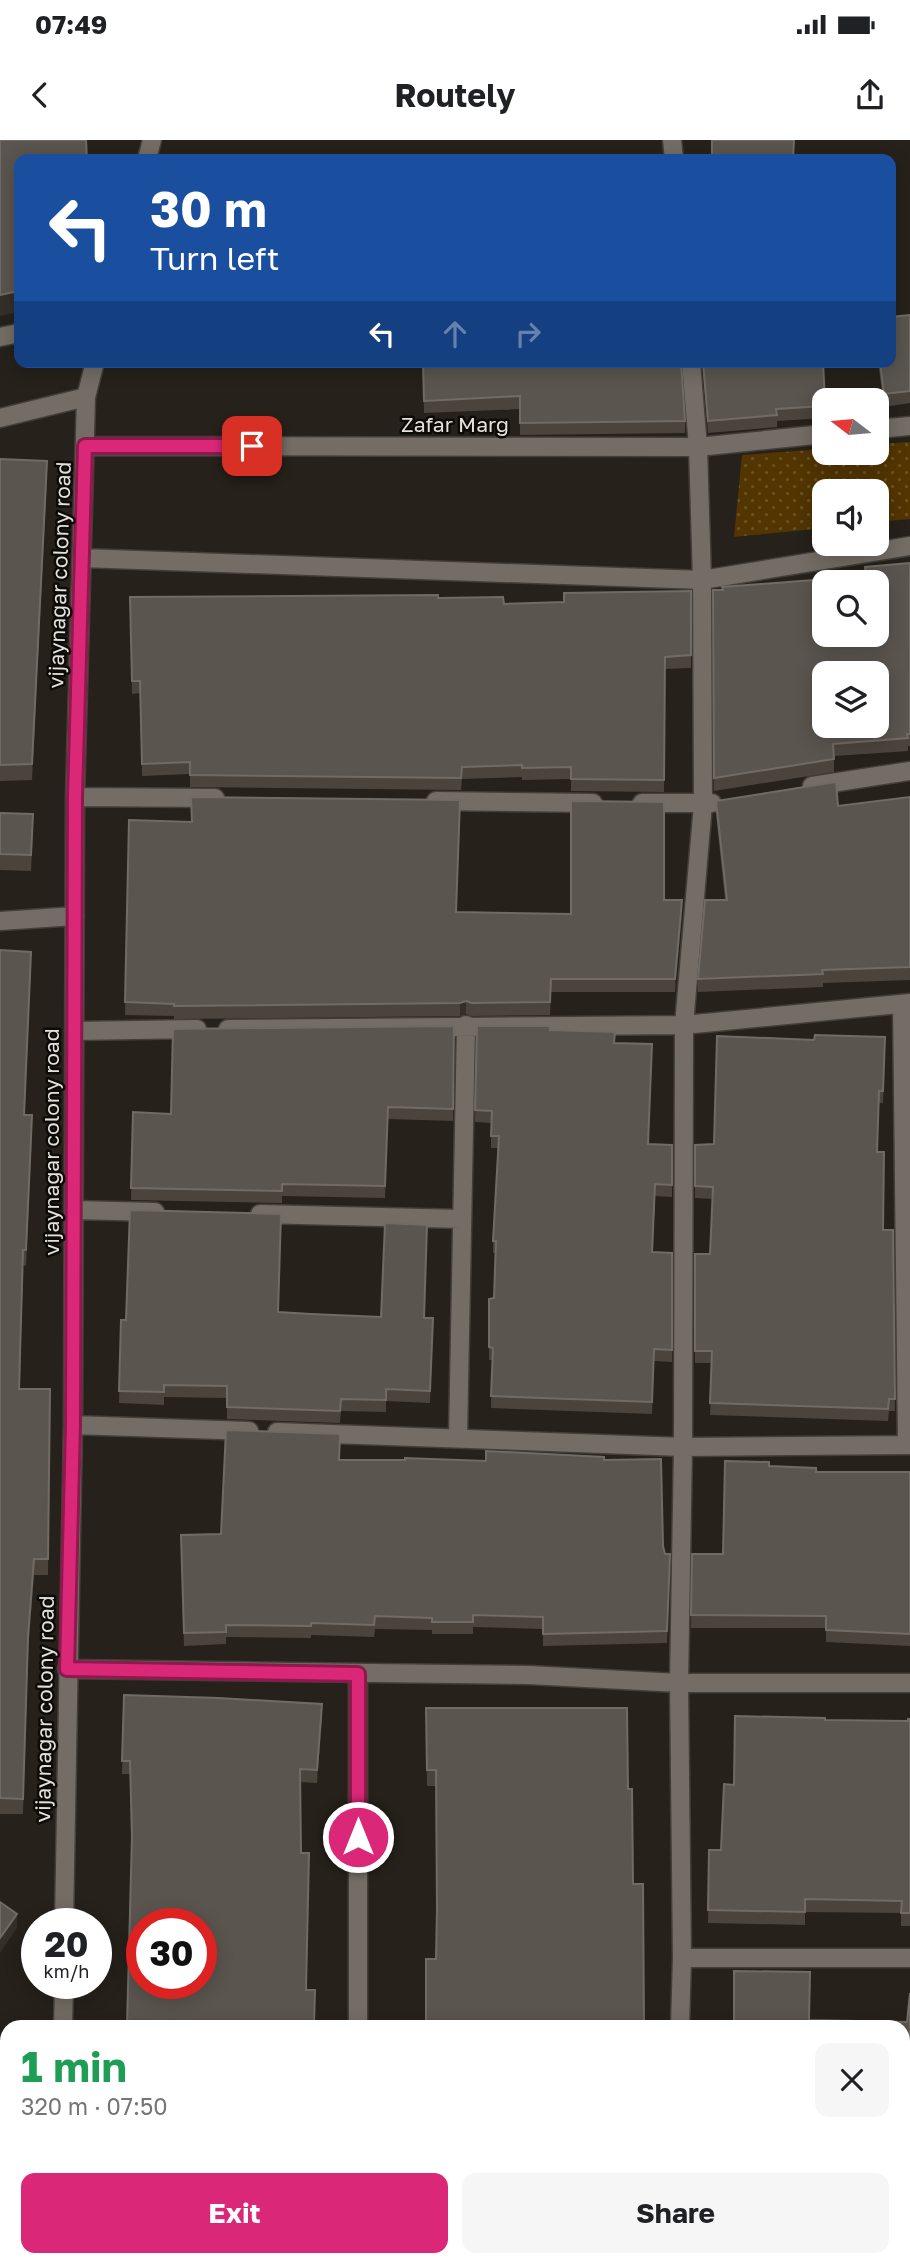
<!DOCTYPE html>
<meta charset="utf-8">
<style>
body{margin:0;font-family:"Golos Text",sans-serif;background:#f6f6f6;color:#202124;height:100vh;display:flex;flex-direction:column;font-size:26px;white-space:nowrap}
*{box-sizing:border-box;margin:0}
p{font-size:23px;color:#757577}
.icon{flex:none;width:38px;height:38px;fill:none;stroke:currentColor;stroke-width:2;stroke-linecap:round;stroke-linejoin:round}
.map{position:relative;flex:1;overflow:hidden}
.side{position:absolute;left:0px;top:1880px;width:910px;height:247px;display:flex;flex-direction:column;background:#fff;border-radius:21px 21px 0 0;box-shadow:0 4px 18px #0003}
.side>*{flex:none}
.top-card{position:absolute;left:14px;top:14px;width:882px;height:214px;border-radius:14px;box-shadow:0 4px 18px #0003;background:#1a4fa0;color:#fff;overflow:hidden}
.needle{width:46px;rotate:286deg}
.tools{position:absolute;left:812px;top:248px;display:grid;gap:14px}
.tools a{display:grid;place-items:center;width:77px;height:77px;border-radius:14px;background:#fff;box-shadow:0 4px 18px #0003;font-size:35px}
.speed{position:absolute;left:21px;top:1768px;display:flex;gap:14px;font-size:35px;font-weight:700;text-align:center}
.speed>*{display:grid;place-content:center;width:91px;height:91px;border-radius:50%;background:#fff;box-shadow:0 4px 18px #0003;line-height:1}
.speed small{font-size:18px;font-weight:400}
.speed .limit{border:10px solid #d22;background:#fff;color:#111}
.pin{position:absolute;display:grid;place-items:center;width:60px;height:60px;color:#fff;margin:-30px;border-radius:14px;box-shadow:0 4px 10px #0006}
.me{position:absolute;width:77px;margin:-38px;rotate:0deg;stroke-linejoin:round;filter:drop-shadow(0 0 5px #0008)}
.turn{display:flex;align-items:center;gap:24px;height:147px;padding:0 21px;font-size:32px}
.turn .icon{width:91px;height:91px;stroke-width:2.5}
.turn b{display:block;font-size:49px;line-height:60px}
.lanes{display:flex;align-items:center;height:66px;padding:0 21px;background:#0003;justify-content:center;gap:35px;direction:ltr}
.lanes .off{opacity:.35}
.round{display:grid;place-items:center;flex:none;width:74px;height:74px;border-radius:14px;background:#f6f6f6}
.head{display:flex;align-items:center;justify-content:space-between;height:119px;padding:0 21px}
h1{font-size:42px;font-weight:700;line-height:52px;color:#1e9e55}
.button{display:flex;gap:14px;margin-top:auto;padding:14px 21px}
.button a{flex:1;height:80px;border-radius:14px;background:#db2777;color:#fff;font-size:28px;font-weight:700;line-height:80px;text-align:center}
.button a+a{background:#f6f6f6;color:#202124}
.status{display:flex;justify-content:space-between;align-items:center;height:49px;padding:0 35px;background:#fff;direction:ltr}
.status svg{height:19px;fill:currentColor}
header{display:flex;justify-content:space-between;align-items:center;height:91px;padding:0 21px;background:#fff;font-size:32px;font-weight:700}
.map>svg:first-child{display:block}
.park{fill:url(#park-dots)}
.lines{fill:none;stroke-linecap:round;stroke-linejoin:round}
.minor-casing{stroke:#423e39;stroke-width:21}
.minor{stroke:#736d65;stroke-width:18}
.wall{fill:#4a443d}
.shaded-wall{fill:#342f28}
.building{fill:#5a554e;stroke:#706b64;stroke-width:2;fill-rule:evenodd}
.route-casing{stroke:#8e194d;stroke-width:18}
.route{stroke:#db2777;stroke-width:12}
.labels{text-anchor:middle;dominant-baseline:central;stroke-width:5;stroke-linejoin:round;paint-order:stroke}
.street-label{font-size:21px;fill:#e4e1dc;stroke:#0d0b08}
</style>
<div class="status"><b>07:49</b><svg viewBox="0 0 49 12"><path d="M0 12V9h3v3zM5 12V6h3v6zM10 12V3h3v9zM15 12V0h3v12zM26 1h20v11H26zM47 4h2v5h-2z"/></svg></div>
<header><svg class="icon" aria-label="back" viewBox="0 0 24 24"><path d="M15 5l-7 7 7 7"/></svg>Routely<svg class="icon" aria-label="share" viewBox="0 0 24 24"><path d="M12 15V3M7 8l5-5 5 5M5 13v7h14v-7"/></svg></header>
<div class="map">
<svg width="910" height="2125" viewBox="0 0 910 2125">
<defs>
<pattern id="park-dots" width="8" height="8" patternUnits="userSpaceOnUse" patternTransform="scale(1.75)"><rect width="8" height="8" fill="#523500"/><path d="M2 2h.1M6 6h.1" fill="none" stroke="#6b5225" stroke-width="1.8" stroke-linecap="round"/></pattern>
</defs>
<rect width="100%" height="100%" fill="#26211a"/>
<path class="park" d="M 910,302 L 910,379 L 877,382 L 877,352 L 824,352 L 824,388 L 734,397 L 742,315 L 824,309 L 824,313 L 877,313 L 877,304 Z"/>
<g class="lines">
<defs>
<path id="minor" d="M 672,0 L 674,19
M 147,19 L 152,0
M 0,197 L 19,193
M 0,278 L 86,257
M 877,289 L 910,286
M 85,306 L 698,307 L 824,294
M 82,418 L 702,440 L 910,406
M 812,646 L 910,631
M 75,657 L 215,658
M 436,661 L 593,663
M 642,663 L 712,663
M 0,781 L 75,776
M 902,864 L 907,1305
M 228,889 L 684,885 L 910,863
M 74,891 L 197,889
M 74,1070 L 155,1072
M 260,1074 L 462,1079
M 73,1285 L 249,1291
M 277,1292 L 683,1307 L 910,1305
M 458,1297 L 466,885
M 67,1529 L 529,1535 L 679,1543 L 910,1543
M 64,1783 L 73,1285 L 75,657 L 86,257 L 95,222
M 682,1818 L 910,1818
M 63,1886 L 64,1843
M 358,1886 L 358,1534
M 680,1886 L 682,1818 L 679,1543 L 683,1307 L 684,885 L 703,664 L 702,440 L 698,307 L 691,222
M 903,2104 L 910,2104
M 60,2125 L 60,2119
M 358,2125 L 358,2119
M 674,2125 L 674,2119"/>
</defs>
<use href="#minor" class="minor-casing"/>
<use href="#minor" class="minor"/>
</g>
<path class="wall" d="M 910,175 L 910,263 L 884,267 L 878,222 L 891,222 Z
M 423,222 L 685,281 L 685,293 L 520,295 L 520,269 L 424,273 Z
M 702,222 L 823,222 L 824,278 L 777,281 L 777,287 L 708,293 Z
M 0,319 L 47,337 L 32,640 L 0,641 Z
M 910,423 L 910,606 L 908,606 L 908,611 L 834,616 L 834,632 L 714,651 L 713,450 L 865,436 L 865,427 Z
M 691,451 L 691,528 L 665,529 L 664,652 L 571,651 L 571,639 L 522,640 L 522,637 L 462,639 L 461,650 L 190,647 L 190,634 L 142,636 L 140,553 L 132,554 L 130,457 L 438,458 L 504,464 L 564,462 Z
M 910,657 L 910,840 L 823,843 L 823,847 L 698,852 L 698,839 L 725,760 L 716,674 L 716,661 L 838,666 Z
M 0,673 L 33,690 L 31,731 L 0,730 Z
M 460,673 L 456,772 L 571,774 L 664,760 L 682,773 L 675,852 L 551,852 L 550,875 L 472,876 L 466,874 L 460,876 L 174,879 L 174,876 L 125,875 L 129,680 L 191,682 Z
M 0,810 L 31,827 L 24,975 L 32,991 L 26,1126 L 23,1125 L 20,1249 L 50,1249 L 48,1435 L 34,1435 L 28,1512 L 23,1674 L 0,1674 Z
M 454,886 L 453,981 L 388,979 L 385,1058 L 282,1056 L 282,1063 L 131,1060 L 133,972 L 171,974 Z
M 477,886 L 550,890 L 615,903 L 649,1004 L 672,1005 L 672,1057 L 655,1056 L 653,1112 L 672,1113 L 672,1222 L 654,1221 L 652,1274 L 491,1268 L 492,1220 L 489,1220 L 489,1159 L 494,1158 L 496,1113 L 493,1113 L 493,1101 L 498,1008 L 491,1008 L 491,983 L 475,982 Z
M 885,909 L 883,963 L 879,963 L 877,1012 L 883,1090 L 893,1090 L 895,1271 L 889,1271 L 888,1281 L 710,1275 L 712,1223 L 695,1223 L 695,1114 L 710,1114 L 713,1059 L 695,1058 L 695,1005 L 714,1004 Z
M 278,1172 L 311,1174 L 424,1178 L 433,1190 L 430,1263 L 386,1261 L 386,1272 L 341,1271 L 340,1283 L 227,1279 L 227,1258 L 164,1257 L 164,1265 L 119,1263 L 121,1180 Z
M 339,1320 L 604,1320 L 663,1406 L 665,1414 L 670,1414 L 667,1503 L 543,1506 L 543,1489 L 473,1487 L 473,1494 L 432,1494 L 432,1490 L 375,1489 L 374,1497 L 311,1495 L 311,1498 L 226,1497 L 226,1504 L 184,1506 L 181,1395 L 221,1394 Z
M 769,1326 L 816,1332 L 910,1332 L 910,1506 L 826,1502 L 826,1488 L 691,1488 L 692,1414 L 723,1414 Z
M 124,1555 L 322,1577 L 317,1643 L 300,1642 L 301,1713 L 306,1850 L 314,1886 L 131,1702 L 130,1634 L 122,1634 Z
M 426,1568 L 627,1568 L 437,1772 L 436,1646 L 427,1646 Z
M 910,1579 L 910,1786 L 901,1786 L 901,1773 L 805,1772 L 805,1785 L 708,1783 L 709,1710 L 721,1710 L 734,1645 L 825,1580 L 908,1581 Z
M 910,1853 L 910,2045 L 903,2045 L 903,1886 L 809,1880 L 907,1882 Z
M 0,1921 L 7,1921 L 7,2083 L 0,2083 Z
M 337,2119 L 336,2125 L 129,2125 L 229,2123 Z"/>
<path class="shaded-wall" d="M 19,151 L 19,172 L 0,176 L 0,155 Z
M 47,321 L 47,337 L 32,640 L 32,624 Z
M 682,760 L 682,773 L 675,852 L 675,839 Z
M 31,812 L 31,827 L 24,990 L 24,975 Z
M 466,861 L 466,874 L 460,876 L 460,863 Z
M 32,975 L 32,991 L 26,1126 L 26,1110 Z
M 34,1419 L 34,1435 L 28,1512 L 23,1674 L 28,1497 Z
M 322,1564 L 322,1577 L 317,1643 L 317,1630 Z
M 17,1774 L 17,1788 L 0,1813 L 0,1798 Z"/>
<path class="building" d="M 0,0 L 86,0 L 87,19 L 19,19 L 19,151 L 0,155 Z
M 712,0 L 794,0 L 793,19 L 712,19 Z
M 910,175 L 910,251 L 884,254 L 880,222 L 891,222 L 891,177 Z
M 423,222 L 681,222 L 685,281 L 520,283 L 520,256 L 424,261 Z
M 703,222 L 823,222 L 825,261 L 824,266 L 776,269 L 777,275 L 708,281 Z
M 0,319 L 47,321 L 32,624 L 0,625 Z
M 910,423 L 910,594 L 907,594 L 908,598 L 833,604 L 834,619 L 714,638 L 713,450 L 723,450 L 722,447 L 866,436 L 865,427 ZM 824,443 L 877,443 L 877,495 L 824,495 ZM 824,534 L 877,534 L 877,586 L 824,586 Z
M 691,451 L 691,515 L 665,517 L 664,640 L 571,639 L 571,627 L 522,628 L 522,625 L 462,627 L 461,638 L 190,635 L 190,622 L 142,624 L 140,541 L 132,541 L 130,457 L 438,455 L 438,458 L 503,457 L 504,464 L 564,462 L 564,453 Z
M 836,642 L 838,666 L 910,657 L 910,827 L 822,830 L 823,834 L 698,839 L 705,760 L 727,760 L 716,661 Z
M 191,657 L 460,660 L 456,772 L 571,774 L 571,661 L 664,662 L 664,760 L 682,760 L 675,839 L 551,839 L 550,862 L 472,863 L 466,861 L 460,863 L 174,866 L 174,864 L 125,862 L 129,680 L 192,682 Z
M 0,673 L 33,674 L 31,715 L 0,714 Z
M 0,810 L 31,812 L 24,975 L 32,975 L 26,1110 L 23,1110 L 19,1249 L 50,1249 L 48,1419 L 34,1419 L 28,1497 L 23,1659 L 0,1658 Z
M 454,886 L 453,969 L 388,967 L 385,1046 L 282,1044 L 282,1051 L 131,1048 L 133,972 L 171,974 L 173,889 Z
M 477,886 L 550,886 L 550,890 L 615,892 L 614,903 L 652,904 L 648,1004 L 672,1005 L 672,1045 L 655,1044 L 652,1112 L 672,1113 L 672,1210 L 654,1209 L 652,1262 L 491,1256 L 493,1208 L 489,1207 L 489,1159 L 494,1158 L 496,1101 L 493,1101 L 499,996 L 491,996 L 492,971 L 475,970 Z
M 815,895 L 885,897 L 883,951 L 879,951 L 877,1012 L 884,1012 L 883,1090 L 893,1090 L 895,1259 L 889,1259 L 888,1269 L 710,1263 L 712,1211 L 695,1211 L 695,1114 L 710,1114 L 713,1047 L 695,1046 L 695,1005 L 714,1004 L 717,896 L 814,900 Z
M 130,1070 L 281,1074 L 278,1172 L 311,1174 L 381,1177 L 385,1083 L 427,1085 L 424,1178 L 433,1178 L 430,1251 L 386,1249 L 386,1260 L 341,1259 L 340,1271 L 227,1267 L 227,1246 L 164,1245 L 164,1252 L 119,1251 L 121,1180 L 126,1180 Z
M 226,1290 L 340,1294 L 339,1320 L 405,1320 L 405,1318 L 486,1321 L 486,1311 L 604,1317 L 604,1320 L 661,1319 L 663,1406 L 665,1414 L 670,1414 L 667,1491 L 543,1494 L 543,1477 L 473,1475 L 473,1482 L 432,1482 L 432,1478 L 375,1476 L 374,1485 L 311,1483 L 311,1486 L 226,1485 L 226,1492 L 184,1493 L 181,1395 L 221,1394 Z
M 725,1321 L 769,1322 L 769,1326 L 816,1328 L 816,1332 L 910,1332 L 910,1494 L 826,1490 L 826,1476 L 691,1475 L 692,1414 L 723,1414 Z
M 124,1555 L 219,1558 L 322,1564 L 317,1630 L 300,1629 L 301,1713 L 309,1713 L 306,1850 L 315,1850 L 314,1886 L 127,1886 L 132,1695 L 130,1621 L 122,1621 ZM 142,1783 L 201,1783 L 201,1843 L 142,1843 Z
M 426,1568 L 627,1568 L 628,1649 L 632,1649 L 633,1744 L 643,1744 L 644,1886 L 426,1886 L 426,1819 L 436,1819 L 437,1768 L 436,1630 L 427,1630 Z
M 735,1576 L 825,1578 L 825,1580 L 908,1581 L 908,1579 L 910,1579 L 910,1773 L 901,1773 L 902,1761 L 805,1759 L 805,1772 L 708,1770 L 709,1710 L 721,1710 L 724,1644 L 734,1645 Z
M 0,1762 L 17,1774 L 0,1798 Z
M 734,1831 L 810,1832 L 809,1880 L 907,1882 L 910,1853 L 910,2033 L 903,2033 L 903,1886 L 734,1886 Z
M 0,1921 L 7,1921 L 7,2065 L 0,2066 Z
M 129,2119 L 229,2123 L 229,2119 L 336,2119 L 336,2122 L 323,2122 L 323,2125 L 129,2125 Z
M 424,2119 L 639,2119 L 639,2125 L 424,2125 Z
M 804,2124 L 804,2125 L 766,2125 Z"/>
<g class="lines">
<defs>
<path id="route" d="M 252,306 L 85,306 L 75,657 L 73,1285 L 67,1529 L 358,1534 L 358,1697"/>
</defs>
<use href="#route" class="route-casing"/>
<use href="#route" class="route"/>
</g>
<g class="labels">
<g class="street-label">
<text x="455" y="284">Zafar Marg</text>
<text transform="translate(59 435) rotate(-88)">vijaynagar colony road</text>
<text transform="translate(51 1002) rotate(-90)">vijaynagar colony road</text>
<text transform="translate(44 1569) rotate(-89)">vijaynagar colony road</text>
</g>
</g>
</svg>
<div class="tools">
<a><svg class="needle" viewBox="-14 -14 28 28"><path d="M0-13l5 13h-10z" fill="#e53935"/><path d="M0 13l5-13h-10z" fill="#757577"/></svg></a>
<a><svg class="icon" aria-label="sound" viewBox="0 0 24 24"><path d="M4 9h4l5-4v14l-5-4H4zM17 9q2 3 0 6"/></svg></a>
<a><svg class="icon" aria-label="search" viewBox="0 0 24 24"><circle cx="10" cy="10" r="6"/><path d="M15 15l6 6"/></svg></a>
<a><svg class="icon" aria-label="layers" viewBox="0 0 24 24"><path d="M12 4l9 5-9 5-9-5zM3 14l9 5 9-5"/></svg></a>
</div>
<div class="speed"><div>20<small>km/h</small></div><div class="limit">30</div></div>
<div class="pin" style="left:252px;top:306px;background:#d93025"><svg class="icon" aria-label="arrive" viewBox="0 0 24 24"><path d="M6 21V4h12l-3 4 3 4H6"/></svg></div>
<svg class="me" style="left:358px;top:1697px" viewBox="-20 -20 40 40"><circle r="17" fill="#db2777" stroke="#fff" stroke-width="3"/><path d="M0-11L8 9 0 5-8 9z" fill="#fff"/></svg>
<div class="top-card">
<div class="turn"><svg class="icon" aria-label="left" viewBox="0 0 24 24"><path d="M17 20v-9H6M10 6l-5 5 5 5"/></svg><div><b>30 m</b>Turn left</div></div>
<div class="lanes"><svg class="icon" aria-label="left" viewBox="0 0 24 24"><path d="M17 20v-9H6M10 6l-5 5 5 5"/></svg><svg class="icon off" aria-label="ahead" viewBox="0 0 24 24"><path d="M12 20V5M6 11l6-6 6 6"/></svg><svg class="icon off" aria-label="right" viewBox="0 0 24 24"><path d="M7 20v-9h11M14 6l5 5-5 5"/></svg></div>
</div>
<section class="side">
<div class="head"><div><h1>1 min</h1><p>320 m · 07:50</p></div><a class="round"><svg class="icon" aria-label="close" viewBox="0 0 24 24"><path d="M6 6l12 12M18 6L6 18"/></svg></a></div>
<div class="button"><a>Exit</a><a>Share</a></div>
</section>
</div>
